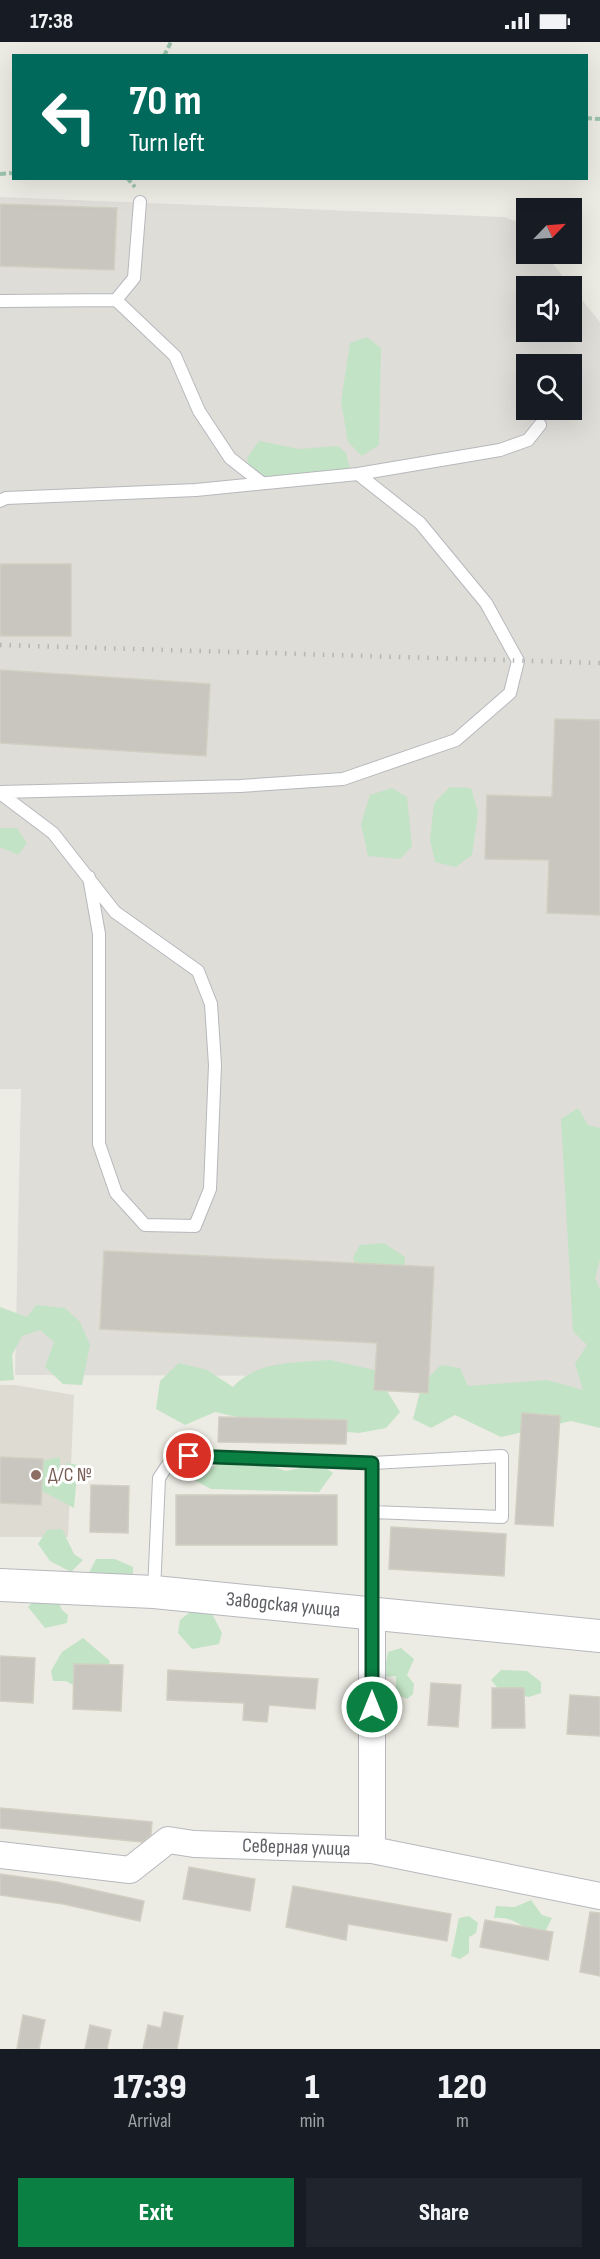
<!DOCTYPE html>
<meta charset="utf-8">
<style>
body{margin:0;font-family:"Sofia Sans Condensed",sans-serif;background:#20242c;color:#f1f3f6;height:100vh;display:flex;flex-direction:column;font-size:22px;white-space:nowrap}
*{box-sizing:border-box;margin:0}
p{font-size:20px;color:#9ea1a6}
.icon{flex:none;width:33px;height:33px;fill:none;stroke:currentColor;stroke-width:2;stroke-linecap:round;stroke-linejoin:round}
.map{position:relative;height:2007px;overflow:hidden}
.panel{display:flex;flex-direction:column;background:#171b24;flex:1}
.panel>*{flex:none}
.banner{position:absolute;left:12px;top:12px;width:576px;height:126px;border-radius:0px;box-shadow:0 6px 24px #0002;background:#00695c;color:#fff;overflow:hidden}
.needle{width:39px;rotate:65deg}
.fabs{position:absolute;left:516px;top:156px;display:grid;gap:12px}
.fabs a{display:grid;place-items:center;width:66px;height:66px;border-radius:0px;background:#171b24;box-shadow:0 6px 24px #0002;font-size:30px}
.pin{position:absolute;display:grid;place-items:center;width:51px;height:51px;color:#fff;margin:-26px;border:3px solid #fff;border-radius:50%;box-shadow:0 2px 6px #0007}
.me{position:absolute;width:66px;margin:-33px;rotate:0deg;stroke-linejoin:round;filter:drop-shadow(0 0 4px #0008)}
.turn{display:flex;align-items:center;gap:21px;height:126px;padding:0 18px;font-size:27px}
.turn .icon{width:78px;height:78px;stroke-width:2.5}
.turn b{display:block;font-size:42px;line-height:51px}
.eta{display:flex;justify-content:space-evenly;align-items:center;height:102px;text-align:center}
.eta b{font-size:36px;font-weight:800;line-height:42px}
.action{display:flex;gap:12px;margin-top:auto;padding:12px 18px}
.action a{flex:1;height:69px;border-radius:0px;background:#0b8043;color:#fff;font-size:24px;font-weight:800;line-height:69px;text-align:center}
.action a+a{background:#20242c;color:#f1f3f6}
.status{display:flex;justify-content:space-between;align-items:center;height:42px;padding:0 30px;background:#171b24;direction:ltr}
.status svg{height:16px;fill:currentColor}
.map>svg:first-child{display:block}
.industrial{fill:#dfddd8;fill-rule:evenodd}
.education{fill:#dddbd2}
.green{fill:#c2e3c5}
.building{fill:#c9c6c0;stroke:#d1cec2;stroke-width:1.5}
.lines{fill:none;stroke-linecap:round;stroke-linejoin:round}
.service-casing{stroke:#b6b8bd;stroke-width:14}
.minor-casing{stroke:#b6b8bd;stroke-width:28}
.tertiary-casing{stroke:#b6b8bd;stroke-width:34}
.path{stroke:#9cc3ab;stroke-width:4;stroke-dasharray:6 3;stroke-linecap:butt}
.service{stroke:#fff;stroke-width:12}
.minor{stroke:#fff;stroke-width:26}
.tertiary{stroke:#fff;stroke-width:32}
.rail{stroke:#b4b5b5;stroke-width:4.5;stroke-dasharray:1.5 8;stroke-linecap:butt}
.route-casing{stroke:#07532c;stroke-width:15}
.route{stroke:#0b8043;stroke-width:10}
.education-dot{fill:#8d6e63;stroke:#fff;stroke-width:2}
.labels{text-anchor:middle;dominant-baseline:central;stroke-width:6;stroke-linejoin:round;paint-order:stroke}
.education-label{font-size:20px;fill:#785e54;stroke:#fff;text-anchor:start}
.street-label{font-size:20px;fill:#5c5e63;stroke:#fff}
</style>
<div class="status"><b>17:38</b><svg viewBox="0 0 49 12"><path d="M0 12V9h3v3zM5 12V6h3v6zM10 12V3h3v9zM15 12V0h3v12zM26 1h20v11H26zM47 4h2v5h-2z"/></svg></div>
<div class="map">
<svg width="600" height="2007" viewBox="0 0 600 2007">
<rect width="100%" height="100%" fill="#edece4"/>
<path class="industrial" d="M 0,155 L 504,175 L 518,180 L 526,189 L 526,212 L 545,212 L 600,280 L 600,1350 L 372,1349 L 372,1334 L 15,1333 L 21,1047 L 0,1047 ZM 526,244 L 572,244 L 572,290 L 526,290 ZM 526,322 L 572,322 L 572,368 L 526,368 Z"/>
<path class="education" d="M 0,1343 L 15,1343 L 74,1353 L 68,1495 L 0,1495 Z"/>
<path class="green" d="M 367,295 L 381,306 L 379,403 L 362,414 L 348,400 L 341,360 L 350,301 Z
M 259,399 L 299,407 L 338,404 L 346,411 L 350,428 L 291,438 L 251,434 L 247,416 Z
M 450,745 L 471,746 L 478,770 L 472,813 L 456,825 L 435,820 L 430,798 L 434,761 Z
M 392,746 L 407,755 L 412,804 L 400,817 L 368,814 L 361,782 L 370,753 Z
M 0,786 L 17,786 L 27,801 L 18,813 L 0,805 Z
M 578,1066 L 588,1083 L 600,1086 L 600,1218 L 595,1236 L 600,1247 L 600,1386 L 571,1379 L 501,1395 L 455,1373 L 431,1386 L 413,1377 L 422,1342 L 441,1323 L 460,1326 L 468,1344 L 547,1338 L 583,1348 L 575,1322 L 587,1303 L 573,1289 L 561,1077 Z
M 384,1201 L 405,1215 L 404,1235 L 360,1235 L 353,1216 L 360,1203 Z
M 36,1263 L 65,1266 L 80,1280 L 90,1303 L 82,1343 L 63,1342 L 45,1325 L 54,1300 L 40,1288 L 22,1294 L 12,1313 L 14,1338 L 0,1339 L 0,1265 L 27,1275 Z
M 330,1318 L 374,1328 L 400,1370 L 386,1386 L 359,1391 L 277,1384 L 215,1370 L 185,1383 L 156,1367 L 160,1339 L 179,1321 L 207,1328 L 233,1345 C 257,1318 297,1321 330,1318 Z
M 236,1412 L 286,1429 L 320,1422 L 333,1431 L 319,1450 L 211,1447 L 190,1436 L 189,1426 L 199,1421 L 213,1425 Z
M 60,1415 L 60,1430 L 66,1433 L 67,1421 L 78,1423 L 74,1466 L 37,1446 L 38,1420 Z
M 62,1487 L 74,1512 L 83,1518 L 71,1530 L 50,1519 L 38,1502 L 47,1488 Z
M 96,1517 L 115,1517 L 133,1525 L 133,1537 L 87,1535 Z
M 40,1552 L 55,1552 L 62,1568 L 68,1573 L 67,1581 L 45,1586 L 28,1565 Z
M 199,1563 L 210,1568 L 222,1591 L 219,1602 L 192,1607 L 178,1591 L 180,1578 Z
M 83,1596 L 110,1619 L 106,1632 L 80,1647 L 66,1639 L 53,1639 L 51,1629 L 62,1610 Z
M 401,1606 L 414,1617 L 407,1633 L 414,1642 L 413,1652 L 407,1657 L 396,1652 L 396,1634 L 383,1635 L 388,1610 Z
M 501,1628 L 527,1629 L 541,1640 L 541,1651 L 529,1655 L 500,1649 L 491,1638 Z
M 531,1858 L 542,1873 L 552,1876 L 544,1892 C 520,1888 517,1874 494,1876 L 496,1864 L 515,1865 Z
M 469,1874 L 478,1881 L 476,1891 L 469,1895 L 469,1911 L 460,1917 L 451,1914 L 459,1876 Z"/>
<path class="building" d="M 0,162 L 117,166 L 114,228 L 0,224 Z
M 0,522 L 71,522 L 71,594 L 0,594 Z
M 0,628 L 210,642 L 206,714 L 0,701 Z
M 555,677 L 600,678 L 600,873 L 547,871 L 549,818 L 485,817 L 487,753 L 552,755 Z
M 104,1209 L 434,1225 L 428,1351 L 374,1348 L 377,1301 L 100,1287 Z
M 522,1371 L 560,1374 L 553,1484 L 515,1482 Z
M 219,1375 L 347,1378 L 346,1402 L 218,1400 Z
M 0,1415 L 43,1417 L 41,1463 L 0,1461 Z
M 91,1443 L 129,1444 L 128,1491 L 90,1490 Z
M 176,1453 L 337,1453 L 337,1503 L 176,1503 Z
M 391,1485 L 506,1492 L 504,1534 L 389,1527 Z
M 0,1614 L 35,1616 L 33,1661 L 0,1659 Z
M 74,1622 L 123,1623 L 121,1669 L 73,1667 Z
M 168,1628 L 318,1637 L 315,1667 L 269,1663 L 267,1680 L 243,1678 L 244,1661 L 167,1658 Z
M 431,1641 L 461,1643 L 458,1685 L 428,1683 Z
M 492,1646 L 524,1646 L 525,1686 L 492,1686 Z
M 570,1653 L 600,1655 L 600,1694 L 567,1692 Z
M 0,1766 L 152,1780 L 151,1793 L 142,1800 L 0,1786 Z
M 189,1825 L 255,1837 L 250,1869 L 183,1857 Z
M 0,1832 L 57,1840 L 144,1859 L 140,1879 L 63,1862 L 0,1853 Z
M 293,1844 L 451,1872 L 447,1899 L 348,1882 L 346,1898 L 286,1885 Z
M 590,1870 L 600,1871 L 600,1934 L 580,1930 Z
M 485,1878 L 553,1890 L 548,1918 L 480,1905 Z
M 164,1970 L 183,1974 L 177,2007 L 143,2007 L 148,1983 L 161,1986 Z
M 23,1973 L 45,1978 L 39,2007 L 17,2007 Z
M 90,1983 L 111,1988 L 107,2007 L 85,2007 Z"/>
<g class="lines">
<defs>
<path id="service" d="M 116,258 L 175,314 L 199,369 L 230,416 L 262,441
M 0,259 L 116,258 L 134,236 L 140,160
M 0,459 L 6,456 L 196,448 L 358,432 L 500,408 L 528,398 L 540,383
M 0,750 L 240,744 L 343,737 L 456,698 L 510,651 L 518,619 L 486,561 L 420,481 L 358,432
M 0,751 L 53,791 L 115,870 L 198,929 L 211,962 L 215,1023 L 210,1147 L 195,1184 L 145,1183 L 116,1151 L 99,1102 L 99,892 L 89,835
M 372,1470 L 502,1475 L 502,1414 L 372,1421
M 154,1549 L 159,1436 L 169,1421 L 189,1414 L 372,1421 L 372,1569"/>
<g id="minor">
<path d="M 372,1808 L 372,1569"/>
<path id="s1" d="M 0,1813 L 130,1828 L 168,1798 L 194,1802 L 372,1808 L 600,1854"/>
</g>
<g id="tertiary">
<path id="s2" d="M 0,1543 L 154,1550 L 600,1594"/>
</g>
</defs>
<use href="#service" class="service-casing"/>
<use href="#minor" class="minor-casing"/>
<use href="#tertiary" class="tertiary-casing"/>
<path class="path" d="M 164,14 L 171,0
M 586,76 L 600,77
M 0,132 L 14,131
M 127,136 L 135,145"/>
<use href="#service" class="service"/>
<use href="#minor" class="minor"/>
<use href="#tertiary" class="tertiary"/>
<path class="rail" d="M 0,603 L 600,621"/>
</g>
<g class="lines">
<defs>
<path id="route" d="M 189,1414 L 372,1421 L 372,1665"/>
</defs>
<use href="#route" class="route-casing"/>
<use href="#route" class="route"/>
</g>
<circle class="education-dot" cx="36" cy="1433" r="6"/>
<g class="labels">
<g class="education-label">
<text x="48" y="1433">Д/С №</text>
</g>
<g class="street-label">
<text stroke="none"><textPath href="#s2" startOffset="284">Заводская улица</textPath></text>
<text stroke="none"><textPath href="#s1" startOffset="308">Северная улица</textPath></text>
</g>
</g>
</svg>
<div class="fabs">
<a><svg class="needle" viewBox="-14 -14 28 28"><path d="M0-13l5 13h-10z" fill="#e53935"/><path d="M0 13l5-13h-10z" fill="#9ea1a6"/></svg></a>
<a><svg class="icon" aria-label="sound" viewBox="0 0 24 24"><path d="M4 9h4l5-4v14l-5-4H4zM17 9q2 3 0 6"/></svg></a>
<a><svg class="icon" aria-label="search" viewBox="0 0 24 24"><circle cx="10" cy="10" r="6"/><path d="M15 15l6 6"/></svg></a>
</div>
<div class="pin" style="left:189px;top:1414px;background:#d93025"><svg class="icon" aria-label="arrive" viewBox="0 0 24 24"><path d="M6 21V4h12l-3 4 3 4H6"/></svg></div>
<svg class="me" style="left:372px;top:1665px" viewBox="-20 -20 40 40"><circle r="17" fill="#0b8043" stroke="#fff" stroke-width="3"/><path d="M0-11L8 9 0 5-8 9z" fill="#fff"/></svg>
<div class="banner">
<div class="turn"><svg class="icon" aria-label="left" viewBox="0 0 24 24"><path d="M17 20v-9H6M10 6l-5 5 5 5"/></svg><div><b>70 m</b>Turn left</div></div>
</div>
</div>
<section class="panel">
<div class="eta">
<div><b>17:39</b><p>Arrival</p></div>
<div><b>1</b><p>min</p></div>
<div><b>120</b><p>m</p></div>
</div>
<div class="action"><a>Exit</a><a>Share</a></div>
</section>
